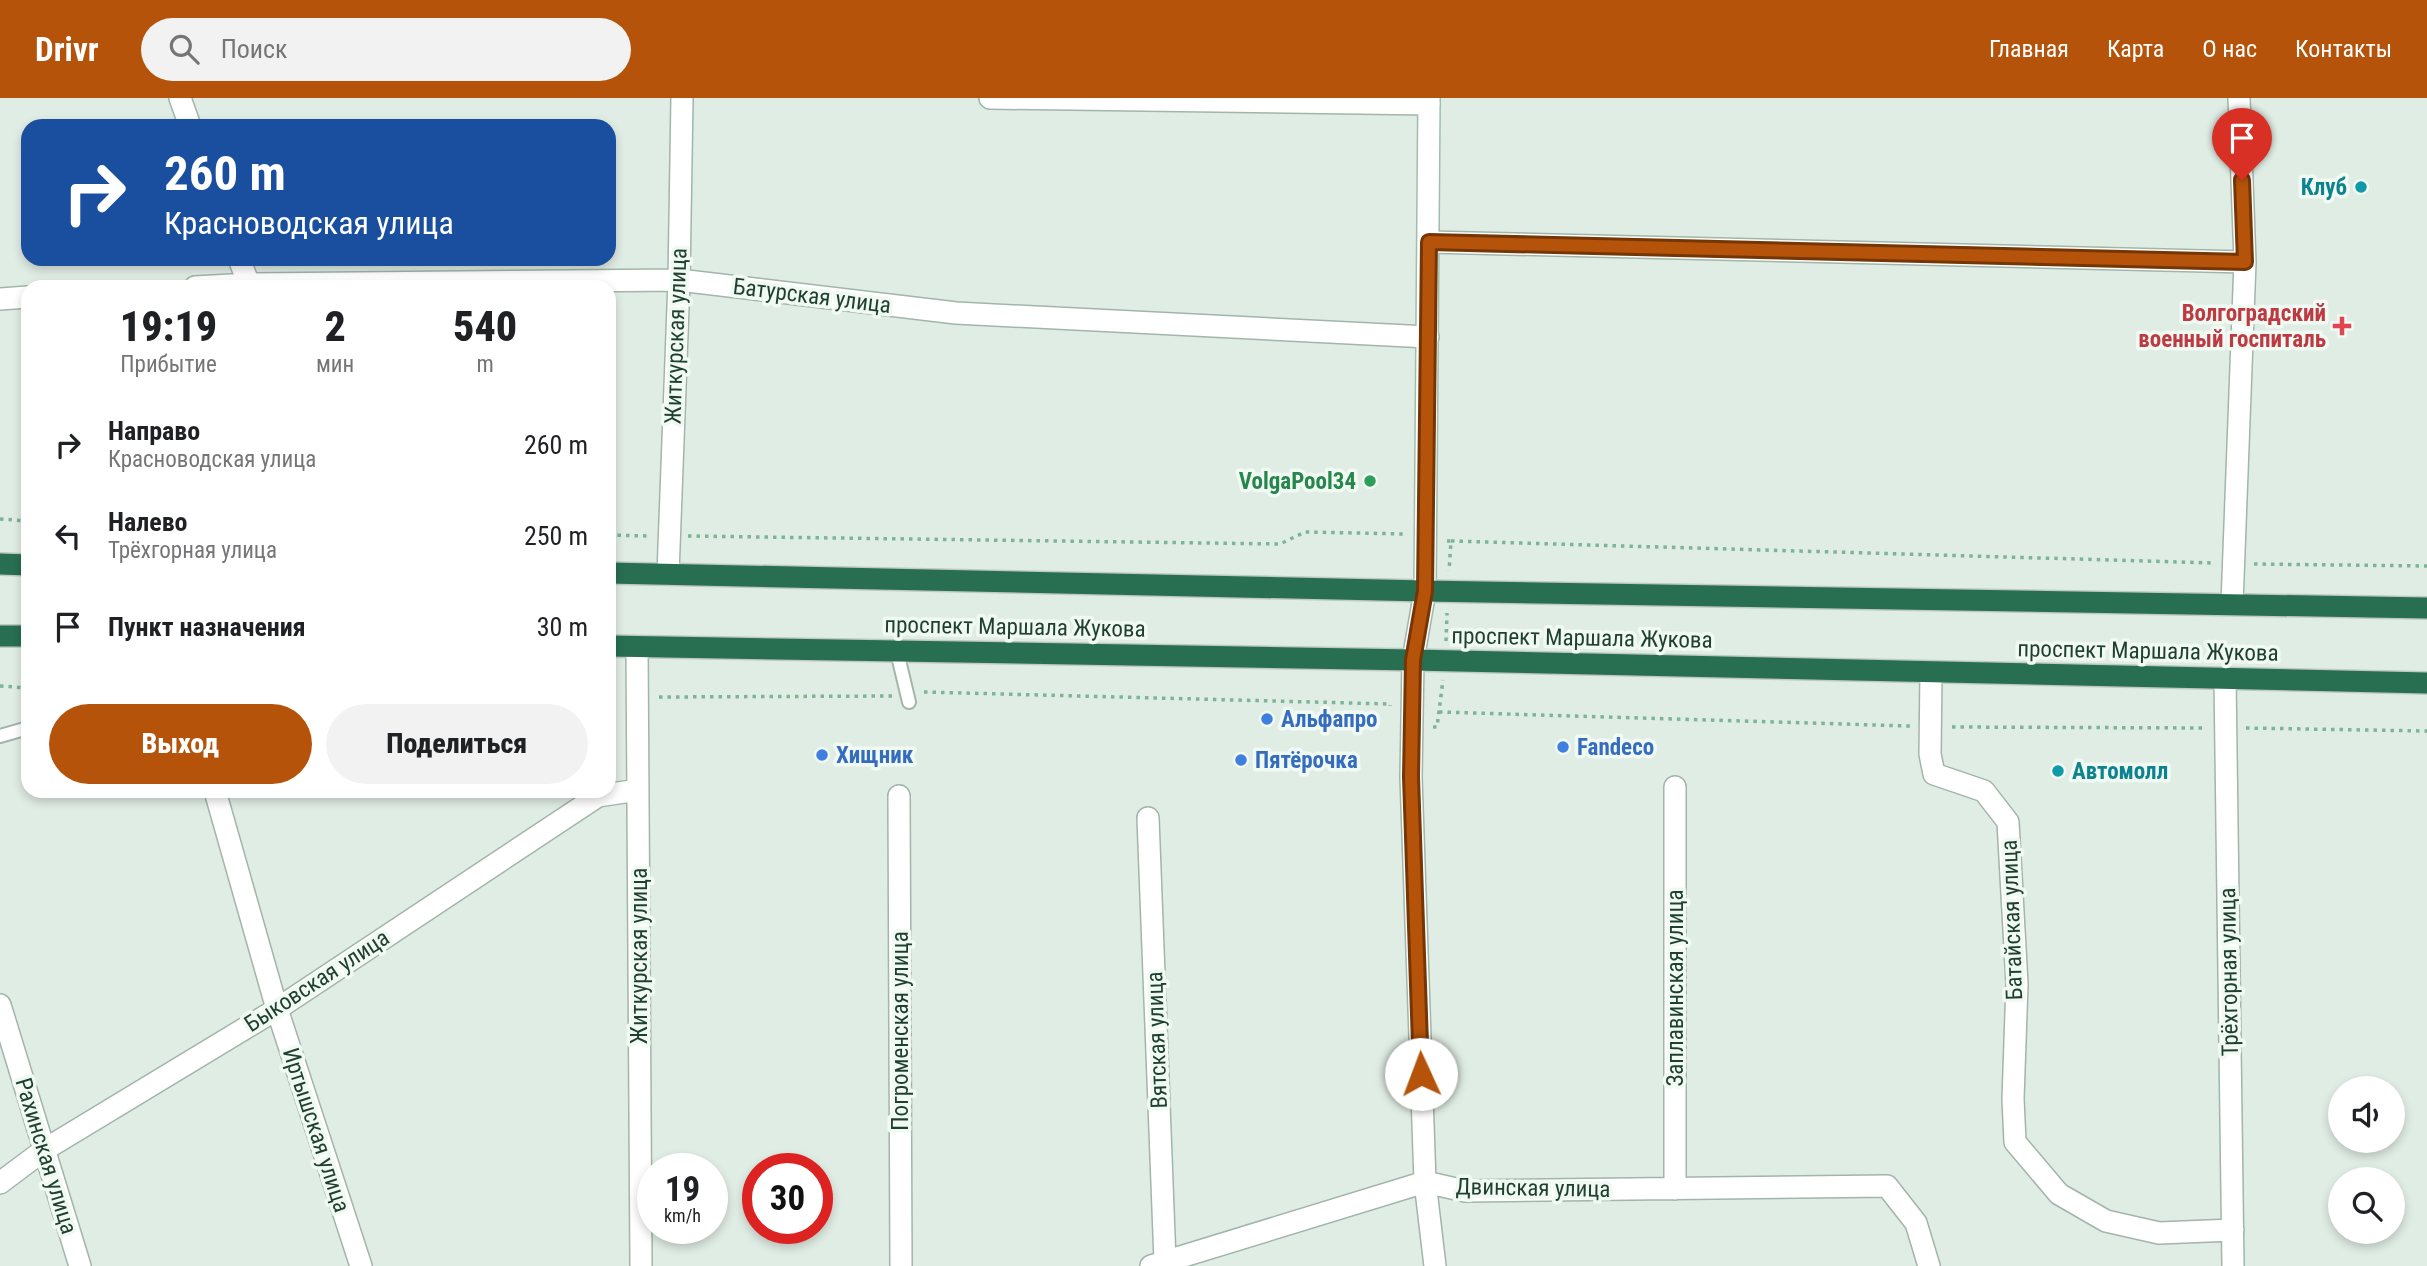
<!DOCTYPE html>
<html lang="ru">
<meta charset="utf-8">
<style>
body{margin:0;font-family:"Roboto Condensed",sans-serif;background:#f2f2f2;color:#202124;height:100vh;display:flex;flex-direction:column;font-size:26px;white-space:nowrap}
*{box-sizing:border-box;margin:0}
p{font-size:23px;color:#757577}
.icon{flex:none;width:38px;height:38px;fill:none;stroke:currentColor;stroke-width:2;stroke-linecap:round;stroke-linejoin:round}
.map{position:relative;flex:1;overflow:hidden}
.panel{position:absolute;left:21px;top:182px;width:595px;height:518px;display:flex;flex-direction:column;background:#fff;border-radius:21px;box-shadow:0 4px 10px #0003}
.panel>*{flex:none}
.guide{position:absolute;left:21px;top:21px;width:595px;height:147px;border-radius:21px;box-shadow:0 4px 10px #0003;background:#1a4fa0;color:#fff;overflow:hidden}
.controls{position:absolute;left:2328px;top:978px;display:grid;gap:14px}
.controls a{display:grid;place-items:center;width:77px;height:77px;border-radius:50%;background:#fff;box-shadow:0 4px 10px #0003;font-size:35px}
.speed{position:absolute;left:637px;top:1055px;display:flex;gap:14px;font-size:35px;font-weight:700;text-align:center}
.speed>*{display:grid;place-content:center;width:91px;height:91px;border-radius:50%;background:#fff;box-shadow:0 4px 10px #0003;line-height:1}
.speed small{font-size:18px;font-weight:400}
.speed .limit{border:10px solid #d22;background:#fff;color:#111}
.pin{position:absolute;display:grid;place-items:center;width:60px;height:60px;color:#fff;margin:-72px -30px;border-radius:50% 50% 50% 0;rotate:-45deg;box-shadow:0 0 7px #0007}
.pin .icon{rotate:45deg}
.me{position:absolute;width:77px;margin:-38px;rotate:358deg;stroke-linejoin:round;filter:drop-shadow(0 0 5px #0008)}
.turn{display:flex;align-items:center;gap:24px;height:147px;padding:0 28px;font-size:32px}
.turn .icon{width:91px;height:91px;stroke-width:2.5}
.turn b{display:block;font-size:49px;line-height:60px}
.eta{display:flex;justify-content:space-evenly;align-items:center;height:119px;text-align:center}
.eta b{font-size:42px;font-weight:800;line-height:49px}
.action{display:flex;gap:14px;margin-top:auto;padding:14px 28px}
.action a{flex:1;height:80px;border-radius:42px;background:#b45309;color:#fff;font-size:28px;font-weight:800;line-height:80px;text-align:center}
.action a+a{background:#f2f2f2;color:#202124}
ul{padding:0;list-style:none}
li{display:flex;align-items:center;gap:21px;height:91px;padding:0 28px}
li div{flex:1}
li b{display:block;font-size:26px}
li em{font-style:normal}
header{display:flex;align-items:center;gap:42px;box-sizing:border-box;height:98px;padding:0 35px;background:#b45309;color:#fff}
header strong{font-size:33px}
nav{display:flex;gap:38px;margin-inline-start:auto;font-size:24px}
.search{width:490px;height:63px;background:#f2f2f2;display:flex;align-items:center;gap:18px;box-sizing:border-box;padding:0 24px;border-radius:38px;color:#757577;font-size:26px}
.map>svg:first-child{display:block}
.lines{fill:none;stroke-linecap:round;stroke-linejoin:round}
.lane-casing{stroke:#a2b5aa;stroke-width:16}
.street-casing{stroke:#a2b5aa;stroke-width:24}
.secondary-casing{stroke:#a0bdad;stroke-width:24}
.highway-casing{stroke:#c0c9c5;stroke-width:24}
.path{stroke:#7db496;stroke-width:3.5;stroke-dasharray:3.5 5;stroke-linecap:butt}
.lane{stroke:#fff;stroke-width:12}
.street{stroke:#fff;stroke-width:21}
.secondary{stroke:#fff;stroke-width:21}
.highway{stroke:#276f50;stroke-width:21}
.route-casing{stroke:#753606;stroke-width:18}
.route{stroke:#b45309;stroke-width:12}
.culture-dot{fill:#0f9aa8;stroke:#f1f9f3;stroke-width:2.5}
.health-dot{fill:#e0444e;stroke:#f1f9f3;stroke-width:2.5}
.leisure-dot{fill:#2e9e5b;stroke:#f1f9f3;stroke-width:2.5}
.shop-dot{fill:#3f7fe0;stroke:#f1f9f3;stroke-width:2.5}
.labels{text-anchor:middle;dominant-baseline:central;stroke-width:7;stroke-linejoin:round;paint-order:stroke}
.culture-label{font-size:23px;font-weight:bold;fill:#0d838f;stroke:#f1f9f3;text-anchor:end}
.street-label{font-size:23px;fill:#1f3f2f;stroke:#f1f9f3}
.health-label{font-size:23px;font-weight:bold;fill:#be3a42;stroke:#f1f9f3;text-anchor:end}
.leisure-label{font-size:23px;font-weight:bold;fill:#27864d;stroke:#f1f9f3;text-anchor:end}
.shop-label{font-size:23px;font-weight:bold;fill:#366cbe;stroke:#f1f9f3;text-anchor:start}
</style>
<header>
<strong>Drivr</strong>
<div class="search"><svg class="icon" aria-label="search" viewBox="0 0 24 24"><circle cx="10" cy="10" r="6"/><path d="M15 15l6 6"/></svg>Поиск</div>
<nav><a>Главная</a><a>Карта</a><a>О нас</a><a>Контакты</a></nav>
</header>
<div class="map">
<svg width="2427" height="1168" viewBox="0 0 2427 1168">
<rect width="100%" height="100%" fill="#e0ede4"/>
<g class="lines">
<defs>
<path id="lane" d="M 897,554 L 909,604
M 0,638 L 28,630"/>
<path id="street" d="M 180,0 L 190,28
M 990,0 L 1429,6
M 1429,144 L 2245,164
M 239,161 L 249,186
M 195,189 L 249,186 L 679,182 L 956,215 L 1428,239
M 0,201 L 28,199
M 668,476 L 679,182 L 682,0
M 1425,493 L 1413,562 L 1411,679 L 1425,1084 L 1435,1168
M 2232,506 L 2245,164 L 2239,0
M 637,549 L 641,1168
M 1931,575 L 1930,656 L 1934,676 L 1984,693 L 2008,724 L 2017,886 L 2013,1001 L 2015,1044 L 2059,1096 L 2106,1123 L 2159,1135 L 2233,1132
M 2225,580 L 2233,1168
M 215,693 L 277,911 L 361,1168
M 899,698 L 901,1168
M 1148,720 L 1165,1163
M 0,907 L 80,1168
M 0,1085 L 44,1052 L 277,911 L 598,698 L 638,692
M 1675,1091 L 1675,689
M 1151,1168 L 1425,1084 L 1465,1093 L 1887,1088 L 1916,1125 L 1929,1168"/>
<path id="secondary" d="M 1425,493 L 1429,0"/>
<path id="highway" d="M 0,466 L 28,467
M 609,475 L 1425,493 L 2427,510
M 0,538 L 28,538
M 609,548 L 1413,562 L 2427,585"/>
</defs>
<use href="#lane" class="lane-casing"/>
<use href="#street" class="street-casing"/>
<use href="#secondary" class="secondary-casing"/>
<use href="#highway" class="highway-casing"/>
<path class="path" d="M 0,421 L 28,423
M 609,437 L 649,438
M 688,438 L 1280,446 L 1305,434 L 1405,436
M 1447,443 L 1451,443 L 1449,473
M 1451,443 L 2215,465
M 2254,466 L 2427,468
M 1446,543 L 1447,515
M 0,588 L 28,590
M 924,594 L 1390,606 L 1390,608
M 659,599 L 893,598
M 1439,614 L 1910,628
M 1433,629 L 1437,629 L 1443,582
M 1952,629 L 2207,630
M 2246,630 L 2427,633"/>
<use href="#lane" class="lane"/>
<use href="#street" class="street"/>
<use href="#secondary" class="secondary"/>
<use href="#highway" class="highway"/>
</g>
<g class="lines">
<defs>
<path id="route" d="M 1421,976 L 1411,679 L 1413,562 L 1425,493 L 1429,144 L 2245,164 L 2242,82"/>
</defs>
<use href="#route" class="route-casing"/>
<use href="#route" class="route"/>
</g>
<g class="culture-dot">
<circle cx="2361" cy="89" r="7"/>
<circle cx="2058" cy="673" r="7"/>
</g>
<path class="health-dot" d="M2338.5 217.5h7v7h7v7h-7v7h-7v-7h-7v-7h7z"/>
<circle class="leisure-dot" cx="1370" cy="383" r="7"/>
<g class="shop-dot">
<circle cx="1267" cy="621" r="7"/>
<circle cx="1563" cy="649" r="7"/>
<circle cx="822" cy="657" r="7"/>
<circle cx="1241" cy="662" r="7"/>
</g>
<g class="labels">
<g class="culture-label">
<text x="2347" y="89">Клуб</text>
<text x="2072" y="673" text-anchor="start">Автомолл</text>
</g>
<g class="street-label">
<text transform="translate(812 198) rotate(7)">Батурская улица</text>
<text transform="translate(676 238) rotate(-88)">Житкурская улица</text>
<text transform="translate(1015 529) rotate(1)">проспект Маршала Жукова</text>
<text transform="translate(1582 540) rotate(1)">проспект Маршала Жукова</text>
<text transform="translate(2148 553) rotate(1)">проспект Маршала Жукова</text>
<text transform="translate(2012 822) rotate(-92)">Батайская улица</text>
<text transform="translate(639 858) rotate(-90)">Житкурская улица</text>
<text transform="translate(2229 874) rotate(-91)">Трёхгорная улица</text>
<text transform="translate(317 883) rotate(-33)">Быковская улица</text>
<text transform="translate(1675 890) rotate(-90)">Заплавинская улица</text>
<text transform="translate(900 933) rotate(-90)">Погроменская улица</text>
<text transform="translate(1157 942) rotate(-92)">Вятская улица</text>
<text transform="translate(316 1032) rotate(72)">Иртышская улица</text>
<text transform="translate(46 1058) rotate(73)">Рахинская улица</text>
<text transform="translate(1533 1090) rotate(1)">Двинская улица</text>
</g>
<g class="health-label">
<text x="2326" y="215">Волгоградский<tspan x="2326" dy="26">военный госпиталь</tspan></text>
</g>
<g class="leisure-label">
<text x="1356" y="383">VolgaPool34</text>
</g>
<g class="shop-label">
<text x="1281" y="621">Альфапро</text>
<text x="1577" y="649">Fandeco</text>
<text x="836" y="657">Хищник</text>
<text x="1255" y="662">Пятёрочка</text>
</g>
</g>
</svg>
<div class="controls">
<a><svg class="icon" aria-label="sound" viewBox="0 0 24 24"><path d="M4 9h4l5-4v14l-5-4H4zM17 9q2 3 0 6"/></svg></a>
<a><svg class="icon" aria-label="search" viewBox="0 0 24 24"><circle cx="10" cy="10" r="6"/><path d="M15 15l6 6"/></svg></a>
</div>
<div class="speed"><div>19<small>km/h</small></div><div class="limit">30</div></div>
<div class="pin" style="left:2242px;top:82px;background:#d93025"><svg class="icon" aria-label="arrive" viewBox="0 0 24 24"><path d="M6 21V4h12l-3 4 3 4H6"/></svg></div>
<svg class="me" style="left:1421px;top:976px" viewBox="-20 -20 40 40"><circle r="19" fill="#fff"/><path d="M0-13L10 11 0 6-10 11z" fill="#b45309"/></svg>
<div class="guide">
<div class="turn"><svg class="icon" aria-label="right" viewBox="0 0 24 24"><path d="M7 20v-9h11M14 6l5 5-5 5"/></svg><div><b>260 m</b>Красноводская улица</div></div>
</div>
<section class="panel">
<div class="eta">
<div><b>19:19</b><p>Прибытие</p></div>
<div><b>2</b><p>мин</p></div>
<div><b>540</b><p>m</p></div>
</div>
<ul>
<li><svg class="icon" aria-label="right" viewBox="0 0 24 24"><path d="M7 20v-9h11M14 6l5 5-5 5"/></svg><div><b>Направо</b><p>Красноводская улица</p></div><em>260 m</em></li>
<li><svg class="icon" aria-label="left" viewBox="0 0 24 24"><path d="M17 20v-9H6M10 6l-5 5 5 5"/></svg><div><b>Налево</b><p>Трёхгорная улица</p></div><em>250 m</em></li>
<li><svg class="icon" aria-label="arrive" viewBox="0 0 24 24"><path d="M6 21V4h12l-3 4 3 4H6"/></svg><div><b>Пункт назначения</b></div><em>30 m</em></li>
</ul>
<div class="action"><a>Выход</a><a>Поделиться</a></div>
</section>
</div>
